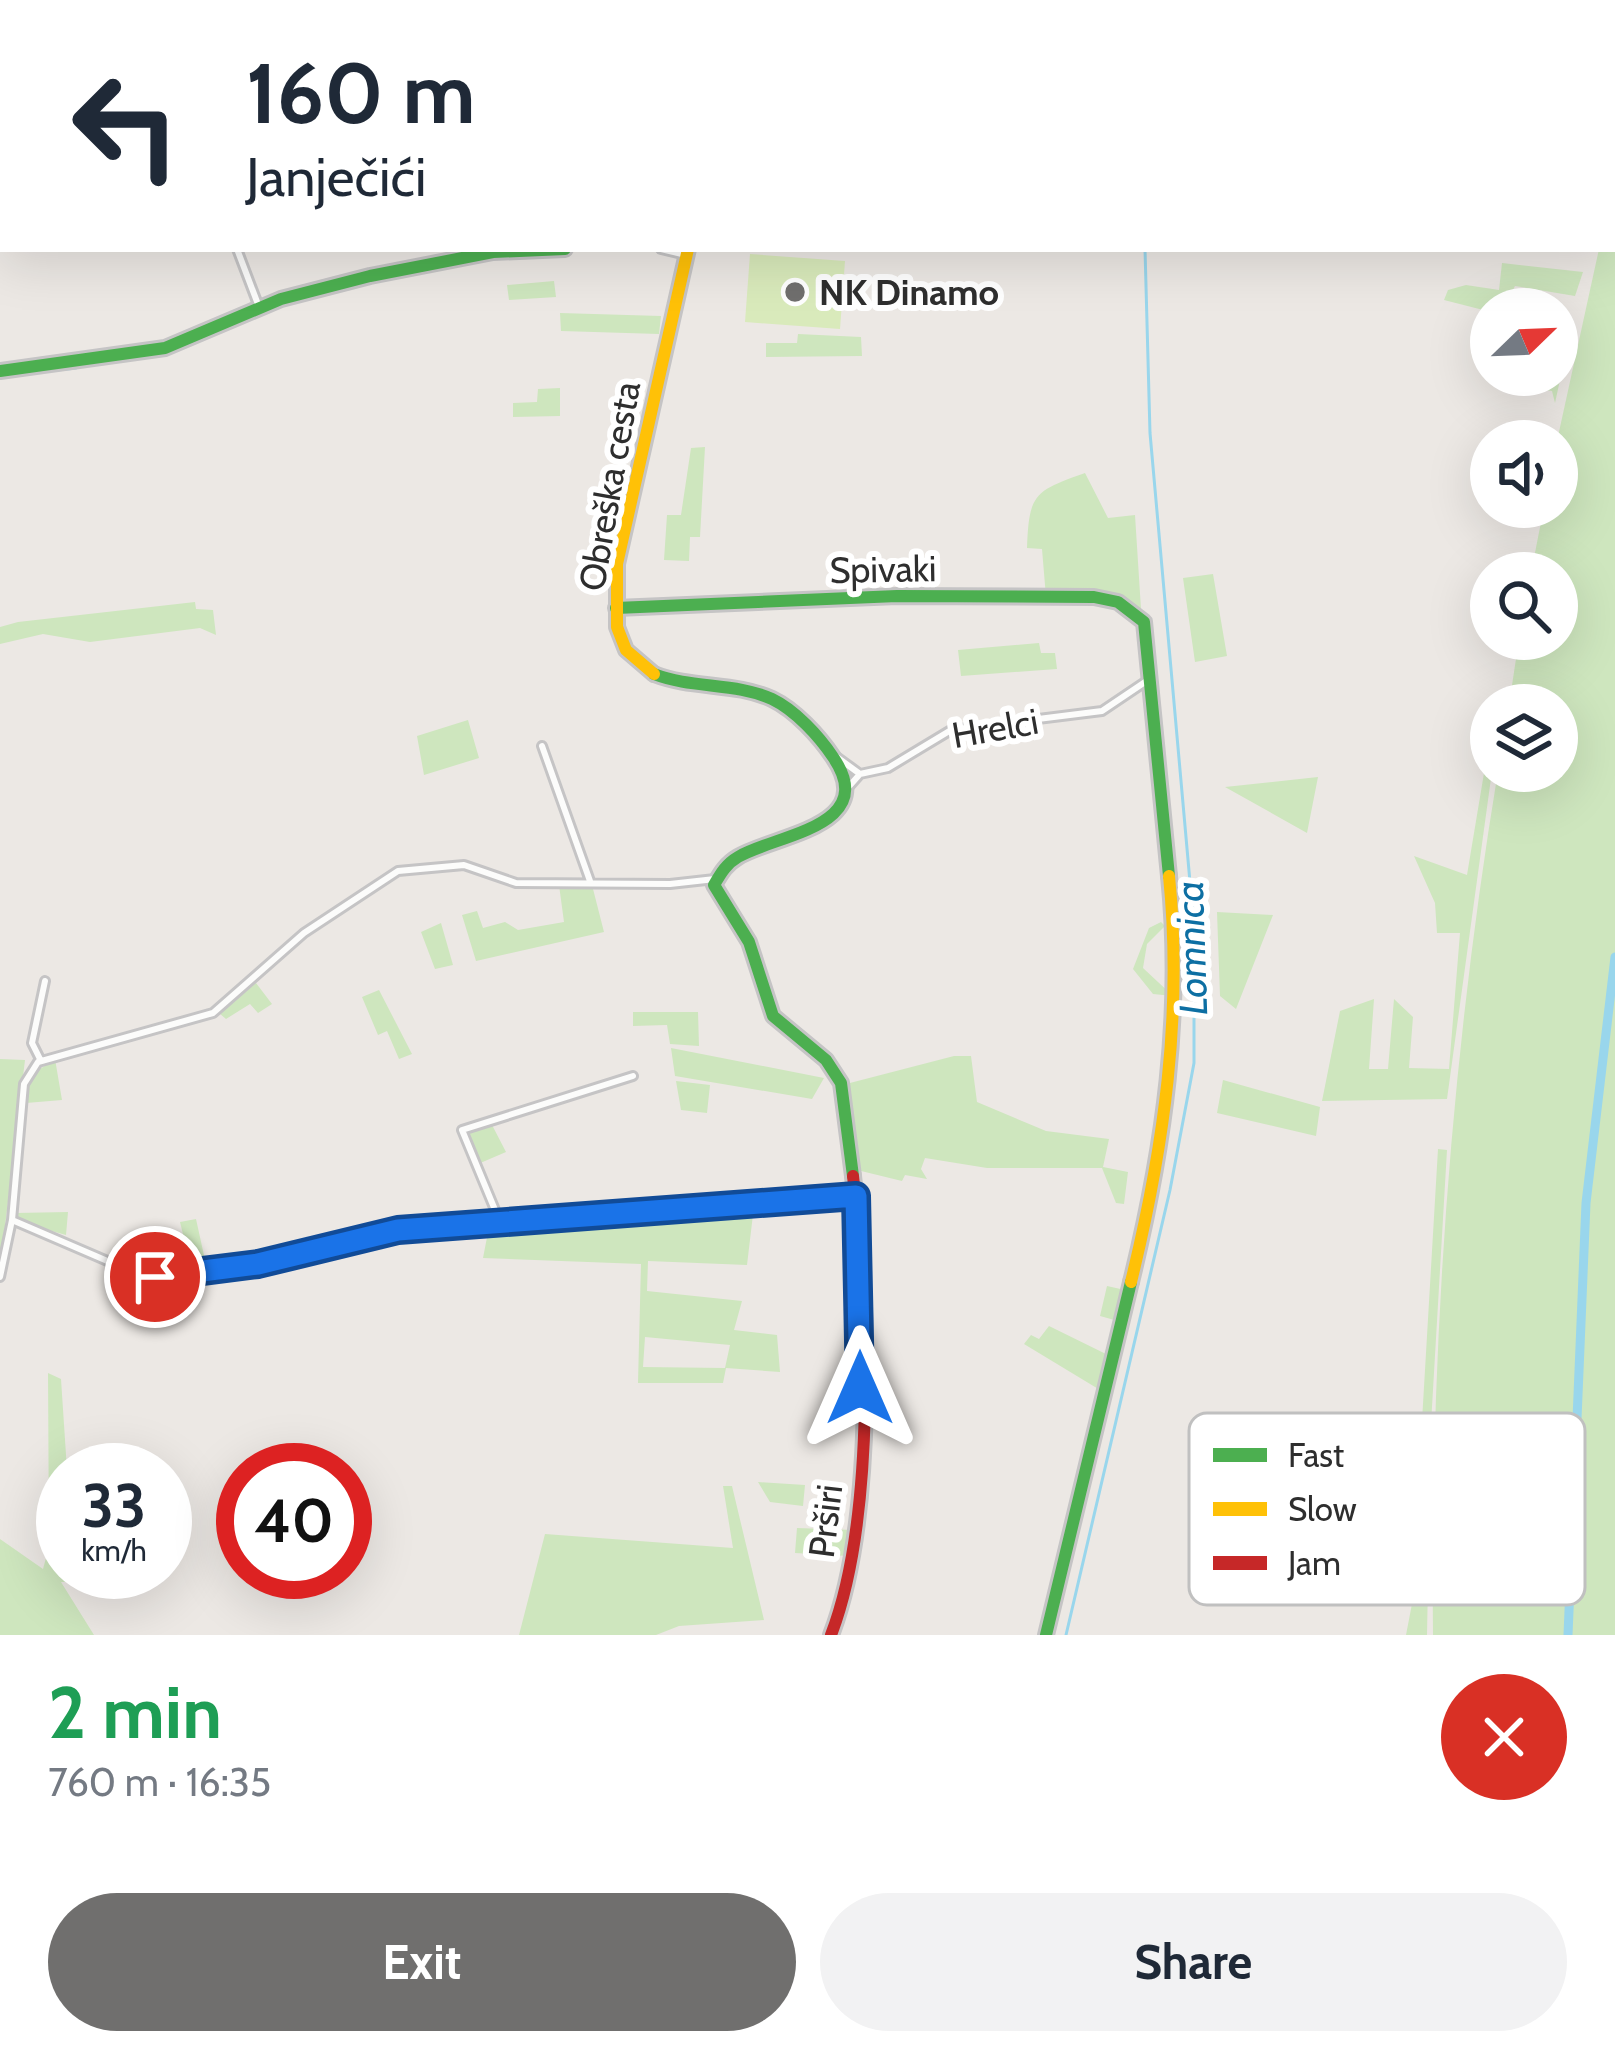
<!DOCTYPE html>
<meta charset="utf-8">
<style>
body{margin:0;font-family:Cabin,sans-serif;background:#f2f2f3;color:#1f2937;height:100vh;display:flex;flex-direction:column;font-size:45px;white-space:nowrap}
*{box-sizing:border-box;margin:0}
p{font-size:39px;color:#747a83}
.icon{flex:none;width:66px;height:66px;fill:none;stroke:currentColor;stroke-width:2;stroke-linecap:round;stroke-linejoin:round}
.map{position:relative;height:1635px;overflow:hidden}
.drawer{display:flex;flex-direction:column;background:#fff;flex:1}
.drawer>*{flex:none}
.banner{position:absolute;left:0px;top:0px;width:1617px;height:252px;box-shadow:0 12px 48px #0002;background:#fff;color:#1f2937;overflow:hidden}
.needle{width:78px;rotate:67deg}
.buttons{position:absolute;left:1470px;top:288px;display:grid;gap:24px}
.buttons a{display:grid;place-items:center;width:108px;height:108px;border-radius:50%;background:#fff;box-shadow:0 12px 48px #0002;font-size:60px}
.speed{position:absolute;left:36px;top:1443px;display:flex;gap:24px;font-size:60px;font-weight:700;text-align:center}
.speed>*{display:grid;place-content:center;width:156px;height:156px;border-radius:50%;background:#fff;box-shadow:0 12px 48px #0002;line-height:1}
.speed small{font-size:30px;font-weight:400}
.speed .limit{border:18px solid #d22;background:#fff;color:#111}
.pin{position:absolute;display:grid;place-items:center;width:102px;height:102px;color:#fff;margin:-51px;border:6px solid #fff;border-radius:50%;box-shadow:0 3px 12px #0007}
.me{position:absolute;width:132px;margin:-66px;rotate:0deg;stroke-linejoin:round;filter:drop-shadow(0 0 9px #0008)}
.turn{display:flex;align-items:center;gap:42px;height:252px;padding:0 48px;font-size:54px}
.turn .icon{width:156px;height:156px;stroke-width:2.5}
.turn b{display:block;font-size:84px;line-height:102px}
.round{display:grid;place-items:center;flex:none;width:126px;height:126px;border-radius:63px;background:#f2f2f3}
.summary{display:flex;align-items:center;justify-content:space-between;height:204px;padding:0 48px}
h1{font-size:72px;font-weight:700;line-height:90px;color:#1e9e55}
.cta{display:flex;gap:24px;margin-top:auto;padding:24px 48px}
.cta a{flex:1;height:138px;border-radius:72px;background:#706f6e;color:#fff;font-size:48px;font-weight:700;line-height:138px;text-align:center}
.cta a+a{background:#f2f2f3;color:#1f2937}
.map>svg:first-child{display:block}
.green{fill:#cee6be;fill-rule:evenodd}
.pitch{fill:#d9eabb}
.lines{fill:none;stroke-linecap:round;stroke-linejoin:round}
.stream{stroke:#99d6ec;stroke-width:3}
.canal{stroke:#99d6ec;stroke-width:9}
.street-casing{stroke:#c5c4c5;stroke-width:12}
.fast-casing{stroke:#c5c4c5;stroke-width:18}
.slow-casing{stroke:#c5c4c5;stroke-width:18}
.jam-casing{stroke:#c5c4c5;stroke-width:18}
.street{stroke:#fcfcfb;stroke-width:6}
.fast{stroke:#4caf50;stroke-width:12}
.slow{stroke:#ffc107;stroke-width:12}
.jam{stroke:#c62828;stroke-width:12}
.route-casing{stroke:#114b97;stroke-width:30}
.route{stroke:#1a73e8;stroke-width:21}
.poi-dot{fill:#706f6e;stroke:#fff;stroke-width:4.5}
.labels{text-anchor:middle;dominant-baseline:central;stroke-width:12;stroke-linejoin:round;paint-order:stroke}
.poi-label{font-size:36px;font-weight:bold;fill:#2e2e2e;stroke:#fff;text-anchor:start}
.street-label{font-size:36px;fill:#2e2e2e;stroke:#fff}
.water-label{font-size:39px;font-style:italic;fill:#0d6fa3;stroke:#fff}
.key{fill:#fff;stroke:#c0c0c0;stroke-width:3}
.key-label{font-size:33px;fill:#2e2e2e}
</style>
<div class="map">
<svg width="1615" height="1635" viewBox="0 0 1615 1635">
<rect width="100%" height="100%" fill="#ece8e4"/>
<path class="green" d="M 1615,182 L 1615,1635 L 1433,1635 C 1430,1347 1451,1055 1498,771 L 1557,771 L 1557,705 L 1509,705 L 1519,639 L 1557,639 L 1557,573 L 1531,573 L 1544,507 L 1557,507 L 1557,441 L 1599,249 L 1614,249 Z
M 1502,263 L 1583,272 L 1575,296 L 1515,286 L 1503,309 L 1491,312 L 1444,300 L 1448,290 L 1466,285 L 1499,290 Z
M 554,281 L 556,297 L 509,300 L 507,285 Z
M 560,313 L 661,316 L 659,334 L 561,331 Z
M 1557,332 L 1570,334 L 1555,403 L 1552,391 L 1505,384 L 1506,375 L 1557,375 Z
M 798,334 L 861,337 L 862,356 L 766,357 L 766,343 L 797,343 Z
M 560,388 L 560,416 L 513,417 L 513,403 L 537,402 L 538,389 Z
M 705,447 L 700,537 L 690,537 L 689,561 L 664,560 L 667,515 L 681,515 L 691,448 Z
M 1085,473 L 1108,518 L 1135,515 L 1141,609 L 1100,593 L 1046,597 L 1042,549 L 1027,548 C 1029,494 1034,491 1085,473 Z
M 1213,574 L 1227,656 L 1195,662 L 1183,578 Z
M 195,602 L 196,609 L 213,610 L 216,635 L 200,628 L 90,642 L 43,634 L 0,644 L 0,627 L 18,622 Z
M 1039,643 L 1041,653 L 1055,653 L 1057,669 L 961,676 L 958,650 Z
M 468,720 L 479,758 L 424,775 L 417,736 Z
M 1489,743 L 1492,771 L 1447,1099 L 1322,1101 L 1340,1011 L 1374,999 L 1369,1069 L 1388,1069 L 1394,999 L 1413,1017 L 1409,1068 L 1449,1069 L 1460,933 L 1437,933 L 1435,903 L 1414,856 L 1467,875 Z
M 1318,777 L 1307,833 L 1225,787 Z
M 559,885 L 592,885 L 604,932 L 476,961 L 462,915 L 477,911 L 483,928 L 505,922 L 518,930 L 564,922 Z
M 1217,912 L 1273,915 L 1236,1009 L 1220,996 Z
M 1161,922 L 1165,926 L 1147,944 L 1143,968 L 1173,996 L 1153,994 L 1133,969 L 1149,928 Z
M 441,923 L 453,965 L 435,969 L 421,932 Z
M 256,983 L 272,1004 L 258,1013 L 250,1004 L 226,1019 L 219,1013 Z
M 379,990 L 412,1054 L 399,1059 L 387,1031 L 378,1035 L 362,997 Z
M 633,1012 L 698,1012 L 699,1046 L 670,1044 L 667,1025 L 633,1026 Z
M 671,1048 L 824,1078 L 812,1099 L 675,1076 Z
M 954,1056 L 971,1056 L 977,1102 L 1046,1131 L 1109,1139 L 1103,1167 L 1128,1172 L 1124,1204 L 1116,1203 L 1102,1168 L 987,1168 L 925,1158 L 921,1169 L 927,1179 L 905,1175 L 902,1181 L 857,1170 L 846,1084 Z
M 0,1059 L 25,1060 L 0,1268 Z
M 55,1059 L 62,1100 L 26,1103 L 31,1075 Z
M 1223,1080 L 1320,1107 L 1316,1136 L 1217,1113 Z
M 676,1081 L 710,1085 L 707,1113 L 681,1110 Z
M 491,1123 L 506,1152 L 478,1164 L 464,1132 Z
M 1438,1149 L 1447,1150 L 1431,1424 L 1422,1421 Z
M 754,1206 L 747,1265 L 648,1261 L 647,1291 L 742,1301 L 734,1330 L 777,1335 L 780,1372 L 726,1368 L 723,1383 L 638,1383 L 641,1264 L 483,1258 L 489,1227 L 565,1216 ZM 645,1337 L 730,1345 L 725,1368 L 643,1367 Z
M 68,1212 L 66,1235 L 23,1223 L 15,1213 Z
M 196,1219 L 207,1269 L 192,1271 L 180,1222 Z
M 1107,1286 L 1125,1290 L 1118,1321 L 1100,1316 Z
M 1049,1326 L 1108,1355 L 1100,1390 L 1024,1344 L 1031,1335 L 1039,1339 Z
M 48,1373 L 61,1379 L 67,1470 L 63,1572 L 73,1572 L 74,1582 L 61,1582 L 94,1635 L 0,1635 L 0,1539 L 43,1569 L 49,1547 Z
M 1426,1430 L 1431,1431 L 1427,1635 L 1406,1635 L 1421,1557 L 1404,1550 L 1417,1518 Z
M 758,1482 L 805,1485 L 803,1506 L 770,1502 Z
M 723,1486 L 732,1486 L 764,1620 L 679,1626 L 656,1635 L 519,1635 L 545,1534 L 733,1548 Z
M 797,1528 L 853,1530 L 848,1556 L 795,1553 Z"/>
<path class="pitch" d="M 750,254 L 845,261 L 840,329 L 745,322 Z"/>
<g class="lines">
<path class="stream" d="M 1146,3 L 1146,0
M 155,345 L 214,321
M 0,376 L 76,368
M 1066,1635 L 1170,1190 L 1194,1063 L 1194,927 L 1150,433 L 1145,249"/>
<path class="canal" d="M 1568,1635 L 1586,1203 L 1615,957"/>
<defs>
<path id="street" d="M 237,249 L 259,307
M 661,249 L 686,255
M 542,746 L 590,881
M 834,755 L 860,774
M 844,792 L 860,774 L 888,768 L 951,730 L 1102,711 L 1148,680
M 41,1061 L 32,1043 L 45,981
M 12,1220 L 140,1275 L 177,1277 L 258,1264 L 398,1230 L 856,1196
M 500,1222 L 462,1130 L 633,1076
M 0,1277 L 12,1220 L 24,1084 L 38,1062 L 213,1013 L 304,933 L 398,871 L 464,865 L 516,883 L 670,884 L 715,879"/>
<path id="fast" d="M 784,3 L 785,0
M 0,371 L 165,348 L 281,299 L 370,276 L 493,252 L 565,249
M 616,608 L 897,596 L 1094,597 L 1118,602 L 1144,622 L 1169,876
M 654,674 C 692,689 735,682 772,699 C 795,710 819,736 833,757 C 881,827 774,835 738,857 C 726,864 721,873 714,885 L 749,942 L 773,1016 L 826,1060 L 841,1083 L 853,1176
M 1046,1635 L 1131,1282"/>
<path id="slow" d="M 654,674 L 626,650 L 617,627 L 617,564 L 688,249
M 1131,1282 C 1164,1147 1183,1014 1169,876"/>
<path id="jam" d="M 831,1635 C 876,1518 869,1302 853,1176"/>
</defs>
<use href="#street" class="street-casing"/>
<use href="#fast" class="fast-casing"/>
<use href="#slow" class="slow-casing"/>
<use href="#jam" class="jam-casing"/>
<use href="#street" class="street"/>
<use href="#fast" class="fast"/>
<use href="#slow" class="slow"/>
<use href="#jam" class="jam"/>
</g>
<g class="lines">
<defs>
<path id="route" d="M 155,1277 L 258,1264 L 398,1230 L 856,1196 L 860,1388"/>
</defs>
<use href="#route" class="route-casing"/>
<use href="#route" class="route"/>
</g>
<circle class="poi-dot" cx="795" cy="292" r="12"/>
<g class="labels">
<g class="poi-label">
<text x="819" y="292">NK Dinamo</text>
</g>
<g class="street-label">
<text transform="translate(609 486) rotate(-80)">Obreška cesta</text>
<text transform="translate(883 569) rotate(-1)">Spivaki</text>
<text transform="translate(995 728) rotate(-10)">Hrelci</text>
<text transform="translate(825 1521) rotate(-83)">Prširi</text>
</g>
<g class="water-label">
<text transform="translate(1191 948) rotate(-92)">Lomnica</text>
</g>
</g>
<rect x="1189" y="1413" width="396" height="192" rx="18" class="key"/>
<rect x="1213" y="1448" width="54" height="14" fill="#4caf50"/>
<rect x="1213" y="1502" width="54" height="14" fill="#ffc107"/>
<rect x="1213" y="1556" width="54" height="14" fill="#c62828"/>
<g class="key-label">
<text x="1288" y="1467">Fast</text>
<text x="1288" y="1521">Slow</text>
<text x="1288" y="1575">Jam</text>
</g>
</svg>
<div class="buttons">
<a><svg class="needle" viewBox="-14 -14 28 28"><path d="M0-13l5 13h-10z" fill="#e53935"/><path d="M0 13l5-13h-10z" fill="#747a83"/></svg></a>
<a><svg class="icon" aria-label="sound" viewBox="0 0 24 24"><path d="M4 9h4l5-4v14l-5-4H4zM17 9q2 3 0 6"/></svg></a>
<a><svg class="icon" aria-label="search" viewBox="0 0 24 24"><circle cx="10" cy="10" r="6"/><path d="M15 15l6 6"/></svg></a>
<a><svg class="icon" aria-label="layers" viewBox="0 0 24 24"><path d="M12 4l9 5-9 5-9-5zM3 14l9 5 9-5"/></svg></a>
</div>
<div class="speed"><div>33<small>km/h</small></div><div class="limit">40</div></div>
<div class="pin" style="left:155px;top:1277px;background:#d93025"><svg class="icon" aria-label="arrive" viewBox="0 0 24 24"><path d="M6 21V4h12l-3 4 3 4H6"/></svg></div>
<svg class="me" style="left:860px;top:1388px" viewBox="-20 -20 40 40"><path d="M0-17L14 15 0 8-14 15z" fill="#1a73e8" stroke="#fff" stroke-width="4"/></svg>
<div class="banner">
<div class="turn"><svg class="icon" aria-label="left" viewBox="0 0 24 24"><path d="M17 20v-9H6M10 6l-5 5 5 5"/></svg><div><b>160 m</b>Janječići</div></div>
</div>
</div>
<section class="drawer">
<div class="summary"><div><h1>2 min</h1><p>760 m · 16:35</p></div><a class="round" style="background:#d93025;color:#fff"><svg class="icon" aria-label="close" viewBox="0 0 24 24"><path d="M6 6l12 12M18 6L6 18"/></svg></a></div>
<div class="cta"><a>Exit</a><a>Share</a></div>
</section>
